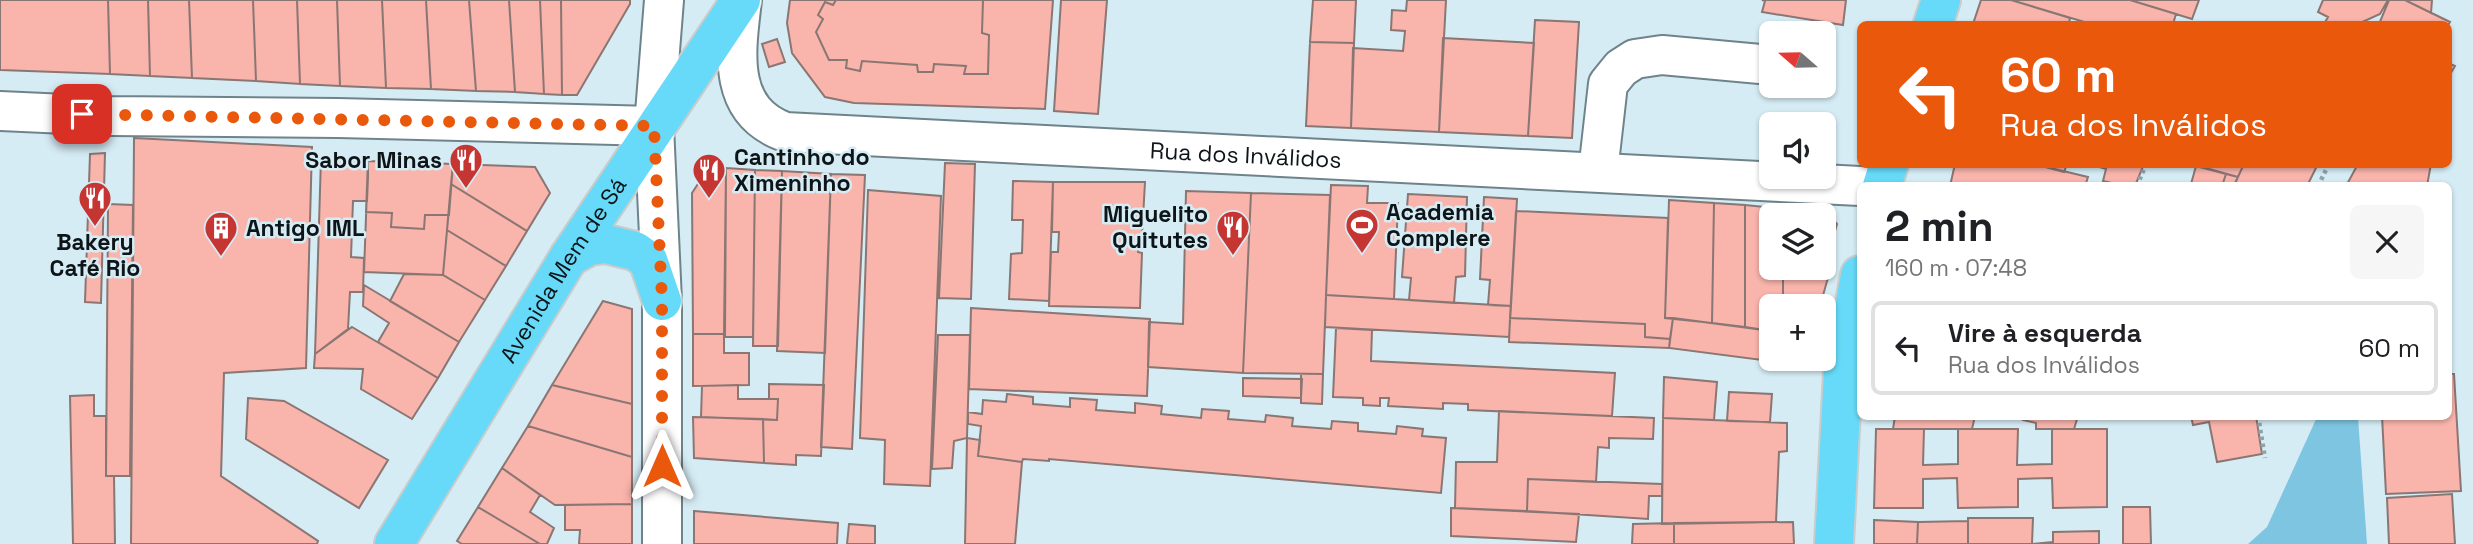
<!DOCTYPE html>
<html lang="pt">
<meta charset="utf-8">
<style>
body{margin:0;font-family:"Space Grotesk",sans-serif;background:#f6f6f6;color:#202124;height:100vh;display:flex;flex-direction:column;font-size:26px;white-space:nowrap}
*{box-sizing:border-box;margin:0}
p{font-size:23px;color:#757577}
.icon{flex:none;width:38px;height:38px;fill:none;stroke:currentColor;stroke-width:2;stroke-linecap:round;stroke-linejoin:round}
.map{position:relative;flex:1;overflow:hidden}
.sheet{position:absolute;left:1857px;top:182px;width:595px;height:238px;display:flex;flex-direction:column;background:#fff;border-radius:10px;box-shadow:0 2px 5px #0004}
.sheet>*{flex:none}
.banner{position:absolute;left:1857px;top:21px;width:595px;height:147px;border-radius:10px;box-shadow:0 2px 5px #0004;background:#ea580c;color:#fff;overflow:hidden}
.needle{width:46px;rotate:290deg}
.fabs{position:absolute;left:1759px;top:21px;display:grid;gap:14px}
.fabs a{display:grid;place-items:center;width:77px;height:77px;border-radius:10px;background:#fff;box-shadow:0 2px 5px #0004;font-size:35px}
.pin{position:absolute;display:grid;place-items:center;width:60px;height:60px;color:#fff;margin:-30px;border-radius:14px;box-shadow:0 4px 10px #0006}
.me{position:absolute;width:77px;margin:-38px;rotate:0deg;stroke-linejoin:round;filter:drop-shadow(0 0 5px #0008)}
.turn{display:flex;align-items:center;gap:24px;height:147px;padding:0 28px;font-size:32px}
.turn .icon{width:91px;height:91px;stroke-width:2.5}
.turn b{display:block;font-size:49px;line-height:60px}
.round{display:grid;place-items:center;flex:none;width:74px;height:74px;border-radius:10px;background:#f6f6f6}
.head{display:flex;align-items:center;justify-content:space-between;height:119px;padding:0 28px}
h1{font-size:42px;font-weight:700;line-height:52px}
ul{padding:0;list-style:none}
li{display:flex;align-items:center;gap:21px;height:94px;margin:0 14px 10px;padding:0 14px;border:4px solid #e0e0e0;border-radius:10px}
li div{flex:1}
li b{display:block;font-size:26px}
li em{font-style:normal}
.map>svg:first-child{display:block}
.forest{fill:#7ec5e1}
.building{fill:#f9b4ac;stroke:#8a7673;stroke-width:2}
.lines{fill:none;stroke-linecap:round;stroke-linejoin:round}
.minor-casing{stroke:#6f838b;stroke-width:42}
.major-casing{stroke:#cacccc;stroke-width:42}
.path{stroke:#90a1a8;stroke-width:4.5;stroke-dasharray:3.5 3.5;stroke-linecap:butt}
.minor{stroke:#fff;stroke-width:38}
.major{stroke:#66daf8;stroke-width:38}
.route{stroke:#ea580c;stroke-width:12;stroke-dasharray:0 21.6}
.labels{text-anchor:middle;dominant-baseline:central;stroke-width:5;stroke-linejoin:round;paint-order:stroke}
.street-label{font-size:23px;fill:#0e1518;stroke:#d6ecf5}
.poi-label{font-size:23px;font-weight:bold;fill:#0e1518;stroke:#d6ecf5;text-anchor:start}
</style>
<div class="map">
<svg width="2473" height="544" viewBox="0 0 2473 544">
<rect width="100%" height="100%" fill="#d6ecf5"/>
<path class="forest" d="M 2317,417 L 2358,417 L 2367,544 L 2248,544 L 2267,527 Z"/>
<path class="building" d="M 0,0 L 108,0 L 110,74 L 0,70 Z
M 108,0 L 148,0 L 150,76 L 110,74 Z
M 148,0 L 189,0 L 192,78 L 150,76 Z
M 189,0 L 253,0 L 256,81 L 192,78 Z
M 253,0 L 297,0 L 300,84 L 256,81 Z
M 297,0 L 337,0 L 340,86 L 300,84 Z
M 337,0 L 382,0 L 386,88 L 340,86 Z
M 382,0 L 426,0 L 431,89 L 386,88 Z
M 426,0 L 469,0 L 476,91 L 431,89 Z
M 469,0 L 509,0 L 515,92 L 476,91 Z
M 509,0 L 540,0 L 544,94 L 515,92 Z
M 540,0 L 561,0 L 562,95 L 544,94 Z
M 561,0 L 630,0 L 630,4 L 577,95 L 562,95 Z
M 790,0 L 1053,0 L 1045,109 L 854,103 L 825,97 L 792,53 L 787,23 Z
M 836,0 L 983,0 L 982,33 L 989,35 L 988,74 L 964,74 L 966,66 L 934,64 L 933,72 L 918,72 L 917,65 L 862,61 L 860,71 L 846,68 L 847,60 L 829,60 L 816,32 L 823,19 L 818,15 L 825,2 L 833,5 Z
M 1061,0 L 1107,0 L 1098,114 L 1054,111 Z
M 1313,0 L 1356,0 L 1354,43 L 1310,42 Z
M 1407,0 L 1446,0 L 1439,132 L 1351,128 L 1353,48 L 1403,51 L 1405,31 L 1391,30 L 1392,10 L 1406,11 Z
M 1762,0 L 1846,0 L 1843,25 L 1762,12 L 1765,1 Z
M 1981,0 L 2011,0 L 2070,18 L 2069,24 L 1973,24 Z
M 2011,0 L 2130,0 L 2176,14 L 2173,24 L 2091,24 Z
M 2130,0 L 2199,0 L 2192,19 Z
M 2323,0 L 2388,0 L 2380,14 L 2358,24 L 2324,24 L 2328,17 L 2318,12 Z
M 2389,0 L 2405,0 L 2450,22 L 2448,25 L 2379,24 Z
M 2405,0 L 2432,0 L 2431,13 Z
M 1535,20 L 1579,22 L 1572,138 L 1528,136 Z
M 1443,38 L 1534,43 L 1528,136 L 1439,132 Z
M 777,39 L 785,62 L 769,67 L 762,44 Z
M 1310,42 L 1354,43 L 1351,128 L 1306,126 Z
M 2448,63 L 2455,66 L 2448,78 Z
M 134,138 L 312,147 L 306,368 L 224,373 L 221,476 L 318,541 L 317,544 L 131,544 Z
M 105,153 L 101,303 L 85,302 L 90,154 Z
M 321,158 L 368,161 L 368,177 L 367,201 L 353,201 L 351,257 L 364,258 L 363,292 L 350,292 L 348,329 L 315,354 Z
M 368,161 L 453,164 L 449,215 L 425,215 L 424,229 L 391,227 L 392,213 L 366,212 Z
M 368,161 L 453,164 L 443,275 L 364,272 Z
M 945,163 L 975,164 L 971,299 L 939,298 Z
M 453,164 L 535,167 L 550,193 L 527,231 L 451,184 Z
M 1955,164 L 2034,164 L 2088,177 L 2085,186 L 1950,186 Z
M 2034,164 L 2067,164 L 2064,172 Z
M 2090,164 L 2144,164 L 2135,186 L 2124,186 L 2103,181 L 2106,169 Z
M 2191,164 L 2244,164 L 2238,177 Z
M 2244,164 L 2313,164 L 2317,166 L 2307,186 L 2246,186 L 2235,183 Z
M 2358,164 L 2405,164 L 2412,167 L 2413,164 L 2431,164 L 2427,186 L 2346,186 Z
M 2196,166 L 2226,174 L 2222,186 L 2191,184 Z
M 709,167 L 726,168 L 724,334 L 693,334 L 692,193 Z
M 726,168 L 755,170 L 753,337 L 725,337 Z
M 755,170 L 782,171 L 778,346 L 753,346 Z
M 782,171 L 831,174 L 825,353 L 777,351 Z
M 831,174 L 865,175 L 852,449 L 821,447 Z
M 2226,174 L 2238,177 L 2234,186 L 2222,186 Z
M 1013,181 L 1053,182 L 1049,301 L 1009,299 L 1011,254 L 1022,253 L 1023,220 L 1012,220 Z
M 1053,182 L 1145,182 L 1142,236 L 1138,237 L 1138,252 L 1142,253 L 1140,308 L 1049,306 L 1051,252 L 1058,252 L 1059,232 L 1052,232 Z
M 451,184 L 527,231 L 506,266 L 447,230 Z
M 1331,185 L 1368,186 L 1367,203 L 1398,203 L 1394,299 L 1326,295 Z
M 868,190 L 941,196 L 930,486 L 884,484 L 885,440 L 860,438 Z
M 1186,191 L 1251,193 L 1243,373 L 1148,367 L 1149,322 L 1183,324 Z
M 1251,193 L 1330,195 L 1323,374 L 1243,373 Z
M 1408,194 L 1467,197 L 1465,276 L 1456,277 L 1454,303 L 1409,300 L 1411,278 L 1402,277 Z
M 1484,197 L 1517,199 L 1511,306 L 1488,305 L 1490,280 L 1480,279 Z
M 1669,200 L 1714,203 L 1712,323 L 1665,318 Z
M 1714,203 L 1745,205 L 1745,327 L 1712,323 Z
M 108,204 L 133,205 L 130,476 L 106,476 Z
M 1745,205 L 1784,209 L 1784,215 L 1771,215 L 1771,268 L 1783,268 L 1783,306 L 1771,306 L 1771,331 L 1745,327 Z
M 1784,209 L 1827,213 L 1837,224 L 1825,265 L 1831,267 L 1820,306 L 1783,306 L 1783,268 L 1824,268 L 1824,215 L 1784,215 Z
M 1516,211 L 1668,218 L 1665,318 L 1673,318 L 1670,339 L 1645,337 L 1645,324 L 1510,318 Z
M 447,230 L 506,266 L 485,300 L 443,275 Z
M 404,274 L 443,275 L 485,300 L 459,342 L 390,301 Z
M 364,285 L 459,342 L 438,378 L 378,342 L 389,323 L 363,306 Z
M 1326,295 L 1511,306 L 1509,337 L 1325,327 Z
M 603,301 L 632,309 L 632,404 L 552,385 Z
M 971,308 L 1150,319 L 1147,396 L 969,389 Z
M 1510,318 L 1645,324 L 1645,337 L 1670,339 L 1669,348 L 1509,342 Z
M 1673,318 L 1771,331 L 1771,359 L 1778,359 L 1777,362 L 1669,348 Z
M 352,327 L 438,378 L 412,419 L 361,389 L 363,369 L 314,368 L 315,354 Z
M 1336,328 L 1372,330 L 1371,361 L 1615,373 L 1612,416 L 1468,410 L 1468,404 L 1443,403 L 1443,409 L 1388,406 L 1389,398 L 1380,398 L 1380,406 L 1363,405 L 1363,398 L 1333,397 Z
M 693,334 L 724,334 L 724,353 L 749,353 L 749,385 L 693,386 Z
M 938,335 L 970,335 L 967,438 L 954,441 L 952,468 L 932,469 Z
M 1301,374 L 1323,374 L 1322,404 L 1301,403 Z
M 2448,374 L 2454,374 L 2461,491 L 2386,494 L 2382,416 L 2448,416 Z
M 1664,377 L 1717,382 L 1714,420 L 1663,418 Z
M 1243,378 L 1302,379 L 1301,398 L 1243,396 Z
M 769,384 L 824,385 L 821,456 L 796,455 L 796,465 L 764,463 L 763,419 L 777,420 L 778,399 L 769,399 Z
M 552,385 L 632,404 L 632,457 L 528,426 Z
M 738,385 L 738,399 L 778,399 L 777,420 L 701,417 L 702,386 Z
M 1729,392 L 1772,394 L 1770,422 L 1727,421 Z
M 1007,394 L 1033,397 L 1033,404 L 1070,407 L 1070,398 L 1097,400 L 1096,410 L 1135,413 L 1135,403 L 1162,406 L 1161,414 L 1201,418 L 1202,409 L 1229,411 L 1228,419 L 1265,422 L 1266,415 L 1293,418 L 1292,426 L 1331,429 L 1332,421 L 1358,423 L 1358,431 L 1396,434 L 1397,426 L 1423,429 L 1422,436 L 1446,438 L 1441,493 L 1049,459 L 1049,461 L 1023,459 L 1022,462 L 978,456 L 981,426 L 968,424 L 968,412 L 982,414 L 983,400 L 1006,402 Z
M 94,395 L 94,416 L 106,416 L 106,476 L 114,476 L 115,544 L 73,544 L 70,396 Z
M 248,398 L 284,401 L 388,460 L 359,508 L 246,439 Z
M 1499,411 L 1654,418 L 1653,439 L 1609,438 L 1609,448 L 1598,447 L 1596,482 L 1528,479 L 1527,511 L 1455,508 L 1456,462 L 1497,462 Z
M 1895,416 L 1975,416 L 1972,429 L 1893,429 Z
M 2024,416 L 2078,416 L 2074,429 L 2036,429 L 2036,423 L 2023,420 Z
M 2191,416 L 2256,416 L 2262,454 L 2217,462 L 2209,422 L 2193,425 Z
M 693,417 L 763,419 L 764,463 L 694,458 Z
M 1663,418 L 1787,423 L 1787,451 L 1779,452 L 1776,522 L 1662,524 Z
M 528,426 L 632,457 L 632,504 L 555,505 L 502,468 Z
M 1876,429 L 1924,429 L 1923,465 L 1958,464 L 1958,429 L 2018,429 L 2017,465 L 2052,464 L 2052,429 L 2107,429 L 2107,507 L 2053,508 L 2052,478 L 2018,479 L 2018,507 L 1958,508 L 1957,478 L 1923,479 L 1923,508 L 1874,508 Z
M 967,438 L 980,440 L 978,456 L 1022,462 L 1015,544 L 965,544 Z
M 502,468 L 540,495 L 530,512 L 554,528 L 547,544 L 540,544 L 478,507 Z
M 1528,479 L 1662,484 L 1662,496 L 1649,496 L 1648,519 L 1527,511 Z
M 2452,494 L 2455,544 L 2389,544 L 2387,498 Z
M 632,504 L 632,544 L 579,544 L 580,530 L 565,530 L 565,505 Z
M 478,507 L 540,544 L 462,544 L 457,541 Z
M 2123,507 L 2150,507 L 2151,544 L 2123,544 Z
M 1451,508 L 1579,514 L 1576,542 L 1451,536 Z
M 694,511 L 838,523 L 837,544 L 694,544 Z
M 1968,518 L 2033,518 L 2032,544 L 1968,544 Z
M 1874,520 L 1918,522 L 1917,544 L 1874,544 Z
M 1968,521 L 1968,544 L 1917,544 L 1918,522 Z
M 1793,522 L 1794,544 L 1674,544 L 1674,523 Z
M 1674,523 L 1674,544 L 1632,544 L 1633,524 Z
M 849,524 L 875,526 L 875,544 L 847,544 Z
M 2099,531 L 2099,544 L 2032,544 L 2053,542 L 2053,532 Z"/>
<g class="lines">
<defs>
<g id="minor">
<path id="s1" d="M 742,0 C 736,51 726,110 785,132 L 1860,186"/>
<path d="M 0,111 L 110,116 L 338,118 L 654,126"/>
<path d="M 1598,172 L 1608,84 L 1621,68 L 1635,59 L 1662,55 L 1771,65"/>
<path d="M 662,544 L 662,301 L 654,126 L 664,0"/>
</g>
<g id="major">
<path d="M 1933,24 L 1941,0"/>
<path d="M 1882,186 L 1889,164"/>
<path d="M 569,257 L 589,246 L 606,244 L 635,251 L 648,260 L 662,301"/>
<path id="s2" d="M 394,544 L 569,257 L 741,0"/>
<path d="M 1834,544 L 1843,372 L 1860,275"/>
</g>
</defs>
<use href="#minor" class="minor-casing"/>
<use href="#major" class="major-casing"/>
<path class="path" d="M 2137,186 L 2146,164
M 2318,186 L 2329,164
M 2258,416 L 2265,458"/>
<use href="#minor" class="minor"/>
<use href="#major" class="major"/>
</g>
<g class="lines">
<path class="route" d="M 82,114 L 654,126 L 662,301 L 662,466"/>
</g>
<defs>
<symbol id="restaurant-pin" viewBox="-11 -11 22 30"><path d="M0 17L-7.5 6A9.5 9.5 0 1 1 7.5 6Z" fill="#c53633" stroke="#d6ecf5"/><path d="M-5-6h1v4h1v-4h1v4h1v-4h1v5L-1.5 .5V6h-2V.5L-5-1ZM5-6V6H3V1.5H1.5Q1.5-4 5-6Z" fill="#fff"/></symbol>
<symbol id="stadium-pin" viewBox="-11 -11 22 30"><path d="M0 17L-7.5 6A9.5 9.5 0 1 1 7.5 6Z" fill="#c53633" stroke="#d6ecf5"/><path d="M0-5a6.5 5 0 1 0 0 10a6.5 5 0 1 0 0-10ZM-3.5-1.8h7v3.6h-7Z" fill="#fff"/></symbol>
<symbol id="building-pin" viewBox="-11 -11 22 30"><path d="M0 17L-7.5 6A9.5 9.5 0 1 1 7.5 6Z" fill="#c53633" stroke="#d6ecf5"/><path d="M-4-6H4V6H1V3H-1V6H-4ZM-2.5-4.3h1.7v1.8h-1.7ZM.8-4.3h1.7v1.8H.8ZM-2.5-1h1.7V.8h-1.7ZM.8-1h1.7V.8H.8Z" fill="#fff"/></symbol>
</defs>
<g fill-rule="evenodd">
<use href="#restaurant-pin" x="447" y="141" width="38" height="52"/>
<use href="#restaurant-pin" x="690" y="151" width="38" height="52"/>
<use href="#restaurant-pin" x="76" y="179" width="38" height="52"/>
<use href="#stadium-pin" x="1343" y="206" width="38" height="52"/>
<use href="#restaurant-pin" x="1214" y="208" width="38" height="52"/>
<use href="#building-pin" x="202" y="209" width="38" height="52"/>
</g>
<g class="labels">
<g class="street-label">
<text stroke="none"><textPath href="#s1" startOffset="614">Rua dos Inválidos</textPath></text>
<text stroke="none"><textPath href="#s2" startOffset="322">Avenida Mem de Sá</textPath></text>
</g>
<g class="poi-label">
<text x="734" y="157">Cantinho do<tspan x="734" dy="26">Ximeninho</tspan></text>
<text x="442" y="160" text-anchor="end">Sabor Minas</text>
<text x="1386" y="212">Academia<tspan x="1386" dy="26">Complere</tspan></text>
<text x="1208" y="214" text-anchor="end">Miguelito<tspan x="1208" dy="26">Quitutes</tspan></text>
<text x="246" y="228">Antigo IML</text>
<text x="95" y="242" text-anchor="middle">Bakery<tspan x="95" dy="26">Café Rio</tspan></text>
</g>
</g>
</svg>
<div class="fabs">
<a><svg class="needle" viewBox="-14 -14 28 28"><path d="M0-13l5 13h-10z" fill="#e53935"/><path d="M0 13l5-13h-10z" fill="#757577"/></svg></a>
<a><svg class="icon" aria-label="sound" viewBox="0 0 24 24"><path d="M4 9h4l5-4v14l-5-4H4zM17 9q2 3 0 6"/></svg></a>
<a><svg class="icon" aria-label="layers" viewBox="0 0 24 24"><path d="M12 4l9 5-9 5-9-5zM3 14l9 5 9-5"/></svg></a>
<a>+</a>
</div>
<div class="pin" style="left:82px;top:114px;background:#d93025"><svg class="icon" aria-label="arrive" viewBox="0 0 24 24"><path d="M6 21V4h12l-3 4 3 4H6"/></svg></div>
<svg class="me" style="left:662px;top:466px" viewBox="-20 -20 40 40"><path d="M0-17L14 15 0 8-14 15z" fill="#ea580c" stroke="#fff" stroke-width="4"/></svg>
<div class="banner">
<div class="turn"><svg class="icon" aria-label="left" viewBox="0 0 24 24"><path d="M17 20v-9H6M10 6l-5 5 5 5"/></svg><div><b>60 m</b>Rua dos Inválidos</div></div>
</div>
<section class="sheet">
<div class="head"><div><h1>2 min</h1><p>160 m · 07:48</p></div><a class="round"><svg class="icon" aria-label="close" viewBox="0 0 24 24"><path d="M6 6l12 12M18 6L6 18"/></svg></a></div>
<ul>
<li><svg class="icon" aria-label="left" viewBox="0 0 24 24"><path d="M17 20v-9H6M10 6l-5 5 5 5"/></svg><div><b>Vire à esquerda</b><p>Rua dos Inválidos</p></div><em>60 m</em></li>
</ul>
</section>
</div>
